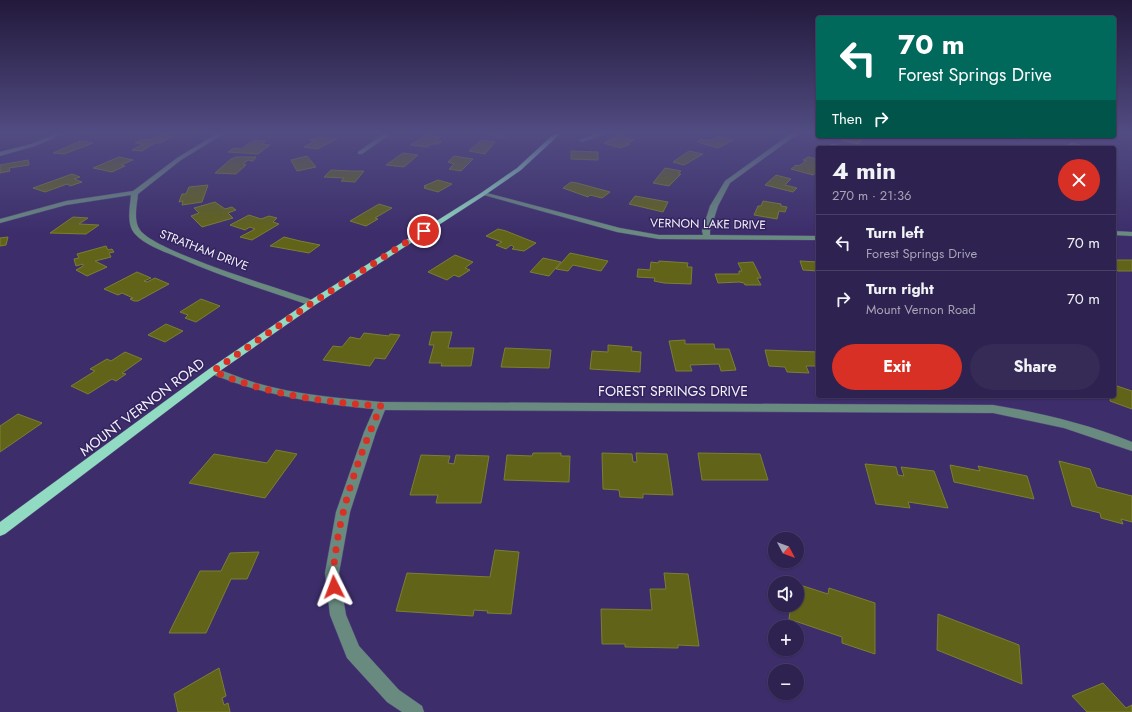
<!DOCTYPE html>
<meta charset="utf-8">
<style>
body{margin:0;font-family:Jost,sans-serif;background:#362a57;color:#f1f3f6;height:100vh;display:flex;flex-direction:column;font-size:15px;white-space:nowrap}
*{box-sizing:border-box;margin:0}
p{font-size:13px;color:#a7a4b7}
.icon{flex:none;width:22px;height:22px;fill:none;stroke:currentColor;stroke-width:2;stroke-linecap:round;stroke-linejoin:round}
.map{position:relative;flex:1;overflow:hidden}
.panel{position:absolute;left:816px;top:146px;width:300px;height:252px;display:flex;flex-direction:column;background:#2e2250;border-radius:4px;box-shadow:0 1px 3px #0004,0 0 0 1px #493f67}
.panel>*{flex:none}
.top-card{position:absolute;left:816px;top:16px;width:300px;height:122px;border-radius:4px;box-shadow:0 1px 3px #0004,0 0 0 1px #493f67;background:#00695c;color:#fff;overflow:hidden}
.needle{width:26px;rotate:131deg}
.fabs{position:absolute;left:768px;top:532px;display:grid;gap:8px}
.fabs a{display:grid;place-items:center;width:36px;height:36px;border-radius:50%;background:#2e2250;box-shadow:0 1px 3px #0004,0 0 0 1px #493f67;font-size:20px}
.pin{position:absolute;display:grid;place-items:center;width:34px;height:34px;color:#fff;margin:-17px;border:2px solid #fff;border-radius:50%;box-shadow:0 1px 4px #0007}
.me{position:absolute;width:44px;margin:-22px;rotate:357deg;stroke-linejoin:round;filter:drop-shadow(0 0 3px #0008)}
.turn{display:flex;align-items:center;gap:14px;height:84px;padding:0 16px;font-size:18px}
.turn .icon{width:52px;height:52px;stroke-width:2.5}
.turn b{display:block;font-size:28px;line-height:34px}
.then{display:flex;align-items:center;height:38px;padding:0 16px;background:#0003;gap:8px;font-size:15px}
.round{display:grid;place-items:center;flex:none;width:42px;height:42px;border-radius:21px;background:#362a57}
.overview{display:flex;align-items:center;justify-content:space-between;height:68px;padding:0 16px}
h1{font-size:24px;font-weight:700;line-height:30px}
.primary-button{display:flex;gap:8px;margin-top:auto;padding:8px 16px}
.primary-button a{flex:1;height:46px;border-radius:24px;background:#d93025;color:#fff;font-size:16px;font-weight:700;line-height:46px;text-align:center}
.primary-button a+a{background:#362a57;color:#f1f3f6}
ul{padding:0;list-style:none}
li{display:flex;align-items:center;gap:12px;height:56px;padding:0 16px;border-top:1px solid #493f67}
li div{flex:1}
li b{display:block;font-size:15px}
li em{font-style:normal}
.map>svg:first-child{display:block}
.building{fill:#616418;stroke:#7b7f30}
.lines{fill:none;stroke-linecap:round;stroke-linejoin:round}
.minor-casing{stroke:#56497f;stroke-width:1}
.major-casing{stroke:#56497f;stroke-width:1}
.minor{fill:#698b7f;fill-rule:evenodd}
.major{fill:#91dbc2;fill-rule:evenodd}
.route{stroke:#d93025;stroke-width:7;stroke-dasharray:0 12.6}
.labels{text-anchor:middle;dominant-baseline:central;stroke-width:3;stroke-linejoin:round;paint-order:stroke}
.far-street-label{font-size:12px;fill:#f2f1f9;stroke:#33245f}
.street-label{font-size:14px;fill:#f2f1f9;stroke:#33245f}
</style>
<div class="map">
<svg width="1132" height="712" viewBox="0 0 1132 712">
<rect width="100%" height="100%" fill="#3d2e6b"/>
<path class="building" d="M 491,133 L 506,133 L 509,134 L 505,137 L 488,135 Z
M 159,135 L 173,136 L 161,143 L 155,143 L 142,151 L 132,150 L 143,144 L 135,143 L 143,139 L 150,140 Z
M 427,135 L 440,137 L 435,141 L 442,141 L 438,144 L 432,144 L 427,147 L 410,145 Z
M 620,135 L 634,140 L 627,143 L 630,144 L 620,148 L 604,143 Z
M 718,136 L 733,140 L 718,148 L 697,142 L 701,139 L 709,141 Z
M 848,136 L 867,136 L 858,144 L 842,140 Z
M 992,136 L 1027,136 L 1029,140 Z
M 322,137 L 337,139 L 317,149 L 304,147 L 314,141 L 310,140 L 315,138 Z
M 254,140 L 266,141 L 261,144 L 270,145 L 258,154 L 228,152 L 234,148 L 241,149 Z
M 481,140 L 495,142 L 485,154 L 469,151 Z
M 80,141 L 93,143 L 64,154 L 53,153 Z
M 1073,143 L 1088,148 L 1071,148 L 1065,146 Z
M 832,144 L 849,148 L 825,148 Z
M 571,151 L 598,152 L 598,160 L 571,159 Z
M 689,151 L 703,154 L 684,165 L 673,162 Z
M 403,153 L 418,155 L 404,167 L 386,165 Z
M 307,156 L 316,167 L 297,171 L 291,160 Z
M 454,156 L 460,157 L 473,159 L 461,171 L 449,169 L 454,164 L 448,162 Z
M 119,157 L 133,160 L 121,165 L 125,166 L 112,172 L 93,168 Z
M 236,157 L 256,157 L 253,161 L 248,160 L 243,164 L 246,165 L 236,174 L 215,173 L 231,159 Z
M 808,157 L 818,159 L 818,171 L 813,175 L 791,169 L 796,165 L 799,166 L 806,161 L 803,160 Z
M 28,160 L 29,165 L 9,168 L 10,171 L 0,173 L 0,165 Z
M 665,168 L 681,171 L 678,174 L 681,174 L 669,186 L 653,183 Z
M 331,170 L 351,171 L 364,171 L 355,182 L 341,181 L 344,178 L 324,177 Z
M 72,174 L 80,177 L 74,179 L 82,182 L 70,186 L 67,184 L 45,192 L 33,188 Z
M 776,175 L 791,179 L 785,185 L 797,188 L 793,192 L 765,185 Z
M 438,180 L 452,184 L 438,192 L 424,188 L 426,187 L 424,186 Z
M 571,182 L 577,183 L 610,192 L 602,198 L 590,195 L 588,197 L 563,188 Z
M 208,185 L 202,202 L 182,205 L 183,201 L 179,202 L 182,194 L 186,194 L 189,187 Z
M 635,196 L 668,202 L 663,212 L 629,204 Z
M 763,201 L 781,204 L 781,206 L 787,207 L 785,212 L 779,211 L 777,219 L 754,215 L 758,206 L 761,206 Z
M 215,202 L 225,209 L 232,207 L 236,210 L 228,213 L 233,218 L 202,227 L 191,216 L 199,213 L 194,208 Z
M 379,204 L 392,208 L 375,218 L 378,219 L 366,226 L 350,221 Z
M 249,215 L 261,219 L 269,216 L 277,218 L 273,222 L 279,224 L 252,240 L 240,237 L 255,229 L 250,227 L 245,230 L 230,225 Z
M 73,217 L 88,218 L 79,224 L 99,225 L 86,234 L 50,233 Z
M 498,229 L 506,231 L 536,243 L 524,251 L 512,249 L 514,247 L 511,245 L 506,249 L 496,245 L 502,242 L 486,236 Z
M 8,237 L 6,245 L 0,246 L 0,238 Z
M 284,237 L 300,241 L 320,245 L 309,253 L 270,246 Z
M 106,246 L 108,250 L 112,249 L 114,252 L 109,253 L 111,257 L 95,261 L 107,267 L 87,276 L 76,270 L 83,266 L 83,264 L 76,266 L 74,259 L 79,258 L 77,254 Z
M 570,253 L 608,261 L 601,271 L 573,265 L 568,271 L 556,269 Z
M 455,255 L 473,262 L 465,268 L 470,270 L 459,277 L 454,275 L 447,280 L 428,272 Z
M 543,258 L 561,262 L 549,276 L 530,272 Z
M 1114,260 L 1132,260 L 1132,271 L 1118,271 L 1114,268 Z
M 659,261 L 688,263 L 687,267 L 692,267 L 691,284 L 664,283 L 654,281 L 655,278 L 637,277 L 638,269 L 650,270 L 651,262 L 658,263 Z
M 800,261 L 818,262 L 818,271 L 803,270 Z
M 753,262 L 761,278 L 757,278 L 761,285 L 745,285 L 744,283 L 739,282 L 718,283 L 715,274 L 739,274 L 739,271 L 742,271 L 738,263 Z
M 137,272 L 151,278 L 144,281 L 147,282 L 155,278 L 169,284 L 138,301 L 134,301 L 130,299 L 133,298 L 122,293 L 118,295 L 104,289 Z
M 201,299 L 220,306 L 196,322 L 185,318 L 188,315 L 180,312 Z
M 166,324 L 183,331 L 165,342 L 148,335 Z
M 432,332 L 452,332 L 448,348 L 474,348 L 471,366 L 441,366 L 442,363 L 429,363 L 434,345 L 429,345 Z
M 364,333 L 389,336 L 390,334 L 400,335 L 385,359 L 375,358 L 370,366 L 323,360 L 333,346 L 342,347 L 350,337 L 360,339 Z
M 685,340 L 685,344 L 714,344 L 715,349 L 729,349 L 736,370 L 721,371 L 719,364 L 690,365 L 692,371 L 676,371 L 669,341 Z
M 608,345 L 632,347 L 631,351 L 641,352 L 640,372 L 590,369 L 592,351 L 608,352 Z
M 505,348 L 551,350 L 549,368 L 501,367 Z
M 765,350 L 818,352 L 818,366 L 806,366 L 809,373 L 787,372 L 785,367 L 769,366 Z
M 125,352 L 142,359 L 122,373 L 126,374 L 116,381 L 112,379 L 88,394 L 71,386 L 95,371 L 90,369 L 107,359 L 111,361 Z
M 1114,385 L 1132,391 L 1132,409 L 1110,401 L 1111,396 L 1114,396 Z
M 18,414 L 42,423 L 0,452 L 0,426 Z
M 276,450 L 297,454 L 265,498 L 189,483 L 214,454 L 267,463 Z
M 533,453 L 561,453 L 561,456 L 570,456 L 569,482 L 504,480 L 507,455 L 532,456 Z
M 602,453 L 632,454 L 633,462 L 637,462 L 636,453 L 667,454 L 673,495 L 643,494 L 643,498 L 620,497 L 619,490 L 603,489 Z
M 698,453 L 760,454 L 768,480 L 702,480 Z
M 421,455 L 450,456 L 448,463 L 454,464 L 456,455 L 489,456 L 481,503 L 436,503 L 438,495 L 410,495 Z
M 1059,461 L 1090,469 L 1097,487 L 1132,496 L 1132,522 L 1121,519 L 1123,524 L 1101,518 L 1100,513 L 1072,506 Z
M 865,464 L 896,467 L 898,475 L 904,476 L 901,467 L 934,471 L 948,508 L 908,502 L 910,508 L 876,504 Z
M 950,465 L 980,471 L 978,466 L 1027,476 L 1034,499 L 954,482 Z
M 495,550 L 519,552 L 511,614 L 487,613 L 488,611 L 474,610 L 473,616 L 396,611 L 407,573 L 490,577 Z
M 259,552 L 247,579 L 231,579 L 206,633 L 169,633 L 200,571 L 221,571 L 230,553 Z
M 664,573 L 688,574 L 699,646 L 678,645 L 678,648 L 625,647 L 625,644 L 602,644 L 601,609 L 652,610 L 650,589 L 666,589 Z
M 797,584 L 828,594 L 829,588 L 875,603 L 875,654 L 842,643 L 842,637 L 789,619 L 791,605 L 797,605 Z
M 938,614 L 1019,645 L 1022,684 L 937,650 Z
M 219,668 L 226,696 L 222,698 L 224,705 L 228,703 L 230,712 L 178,712 L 174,694 Z
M 1103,683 L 1126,708 L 1132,705 L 1132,712 L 1087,712 L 1072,696 Z"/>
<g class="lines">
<defs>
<path id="minor" d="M 58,133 L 66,133 L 35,146 L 0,156 L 0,152 L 31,144 Z
M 218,133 L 225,133 L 181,160 L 138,194 C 137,204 133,221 140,230 C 155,252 284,290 315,301 L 316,303 L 315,305 L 309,305 C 265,290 220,276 177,257 C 163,251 145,245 135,234 C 126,224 130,207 131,195 L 66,205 L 0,223 L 0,219 L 66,201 L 133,191 L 177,158 Z
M 385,133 L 392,133 L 362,154 L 358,154 L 358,152 Z
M 599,133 L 609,133 L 582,142 L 579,140 Z
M 792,133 L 799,133 L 730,183 L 718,206 L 710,231 L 710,235 L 818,236 L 818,240 L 659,239 L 617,232 L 480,194 L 483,192 L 620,228 L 659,235 L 703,235 L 702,231 L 710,206 L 725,181 Z
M 1114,231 L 1132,232 L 1132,236 L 1114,235 Z
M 213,368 C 228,372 242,379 256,383 C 297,395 339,398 381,402 L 993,405 C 1041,413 1087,424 1132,442 L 1132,451 L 1064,428 L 993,413 L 385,410 L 376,432 L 350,512 L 339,573 L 346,615 L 359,646 L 399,690 L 422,706 L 424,712 L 402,712 L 387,702 L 347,658 L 330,615 L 325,573 L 336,512 L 364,432 L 374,409 C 317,404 262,395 209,373 L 208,371 Z"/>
<path id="major" d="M 555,133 L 561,133 L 521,170 L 485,195 L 315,305 L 217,373 L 5,534 L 0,536 L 0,522 L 209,369 L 309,301 L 481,193 L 517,168 Z"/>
</defs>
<use href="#minor" class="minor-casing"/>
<use href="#major" class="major-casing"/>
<use href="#minor" class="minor"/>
<use href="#major" class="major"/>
</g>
<linearGradient id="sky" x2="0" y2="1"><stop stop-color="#22193b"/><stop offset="0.57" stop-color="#514c82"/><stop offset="1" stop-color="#514c82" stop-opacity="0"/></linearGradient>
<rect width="1132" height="233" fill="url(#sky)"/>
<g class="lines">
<path class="route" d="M 334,587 C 332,571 335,558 337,542 C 345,495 362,449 381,406 C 324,402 266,395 213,371 L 312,303 L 424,231"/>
</g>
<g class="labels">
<g class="far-street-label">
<text transform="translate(708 224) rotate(1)">VERNON LAKE DRIVE</text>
<text transform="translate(204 250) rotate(21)">STRATHAM DRIVE</text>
</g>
<g class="street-label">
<text x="673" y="391">FOREST SPRINGS DRIVE</text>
<text transform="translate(142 407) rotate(-37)">MOUNT VERNON ROAD</text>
</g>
</g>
</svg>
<div class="fabs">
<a><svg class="needle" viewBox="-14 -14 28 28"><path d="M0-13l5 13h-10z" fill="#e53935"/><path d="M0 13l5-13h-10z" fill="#a7a4b7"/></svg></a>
<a><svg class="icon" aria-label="sound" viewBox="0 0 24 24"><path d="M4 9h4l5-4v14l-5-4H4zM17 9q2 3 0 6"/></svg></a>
<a>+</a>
<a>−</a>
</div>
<div class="pin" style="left:424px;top:231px;background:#d93025"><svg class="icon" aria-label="arrive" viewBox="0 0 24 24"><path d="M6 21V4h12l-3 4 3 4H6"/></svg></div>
<svg class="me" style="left:334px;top:587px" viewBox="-20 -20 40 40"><path d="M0-17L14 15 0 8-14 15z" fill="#d93025" stroke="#fff" stroke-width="4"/></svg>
<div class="top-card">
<div class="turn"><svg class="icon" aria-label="left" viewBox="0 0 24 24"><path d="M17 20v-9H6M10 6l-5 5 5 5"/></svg><div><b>70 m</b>Forest Springs Drive</div></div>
<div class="then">Then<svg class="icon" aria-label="right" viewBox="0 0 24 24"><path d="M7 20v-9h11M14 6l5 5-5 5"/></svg></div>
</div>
<section class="panel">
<div class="overview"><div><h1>4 min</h1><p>270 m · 21:36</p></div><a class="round" style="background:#d93025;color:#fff"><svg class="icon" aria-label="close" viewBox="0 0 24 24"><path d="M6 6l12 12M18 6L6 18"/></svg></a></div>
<ul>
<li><svg class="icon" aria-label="left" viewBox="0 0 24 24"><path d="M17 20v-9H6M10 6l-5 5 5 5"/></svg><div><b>Turn left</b><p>Forest Springs Drive</p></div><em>70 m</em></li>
<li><svg class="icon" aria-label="right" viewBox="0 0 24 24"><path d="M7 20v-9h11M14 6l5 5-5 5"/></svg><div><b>Turn right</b><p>Mount Vernon Road</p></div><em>70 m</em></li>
</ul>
<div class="primary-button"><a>Exit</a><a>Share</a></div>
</section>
</div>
